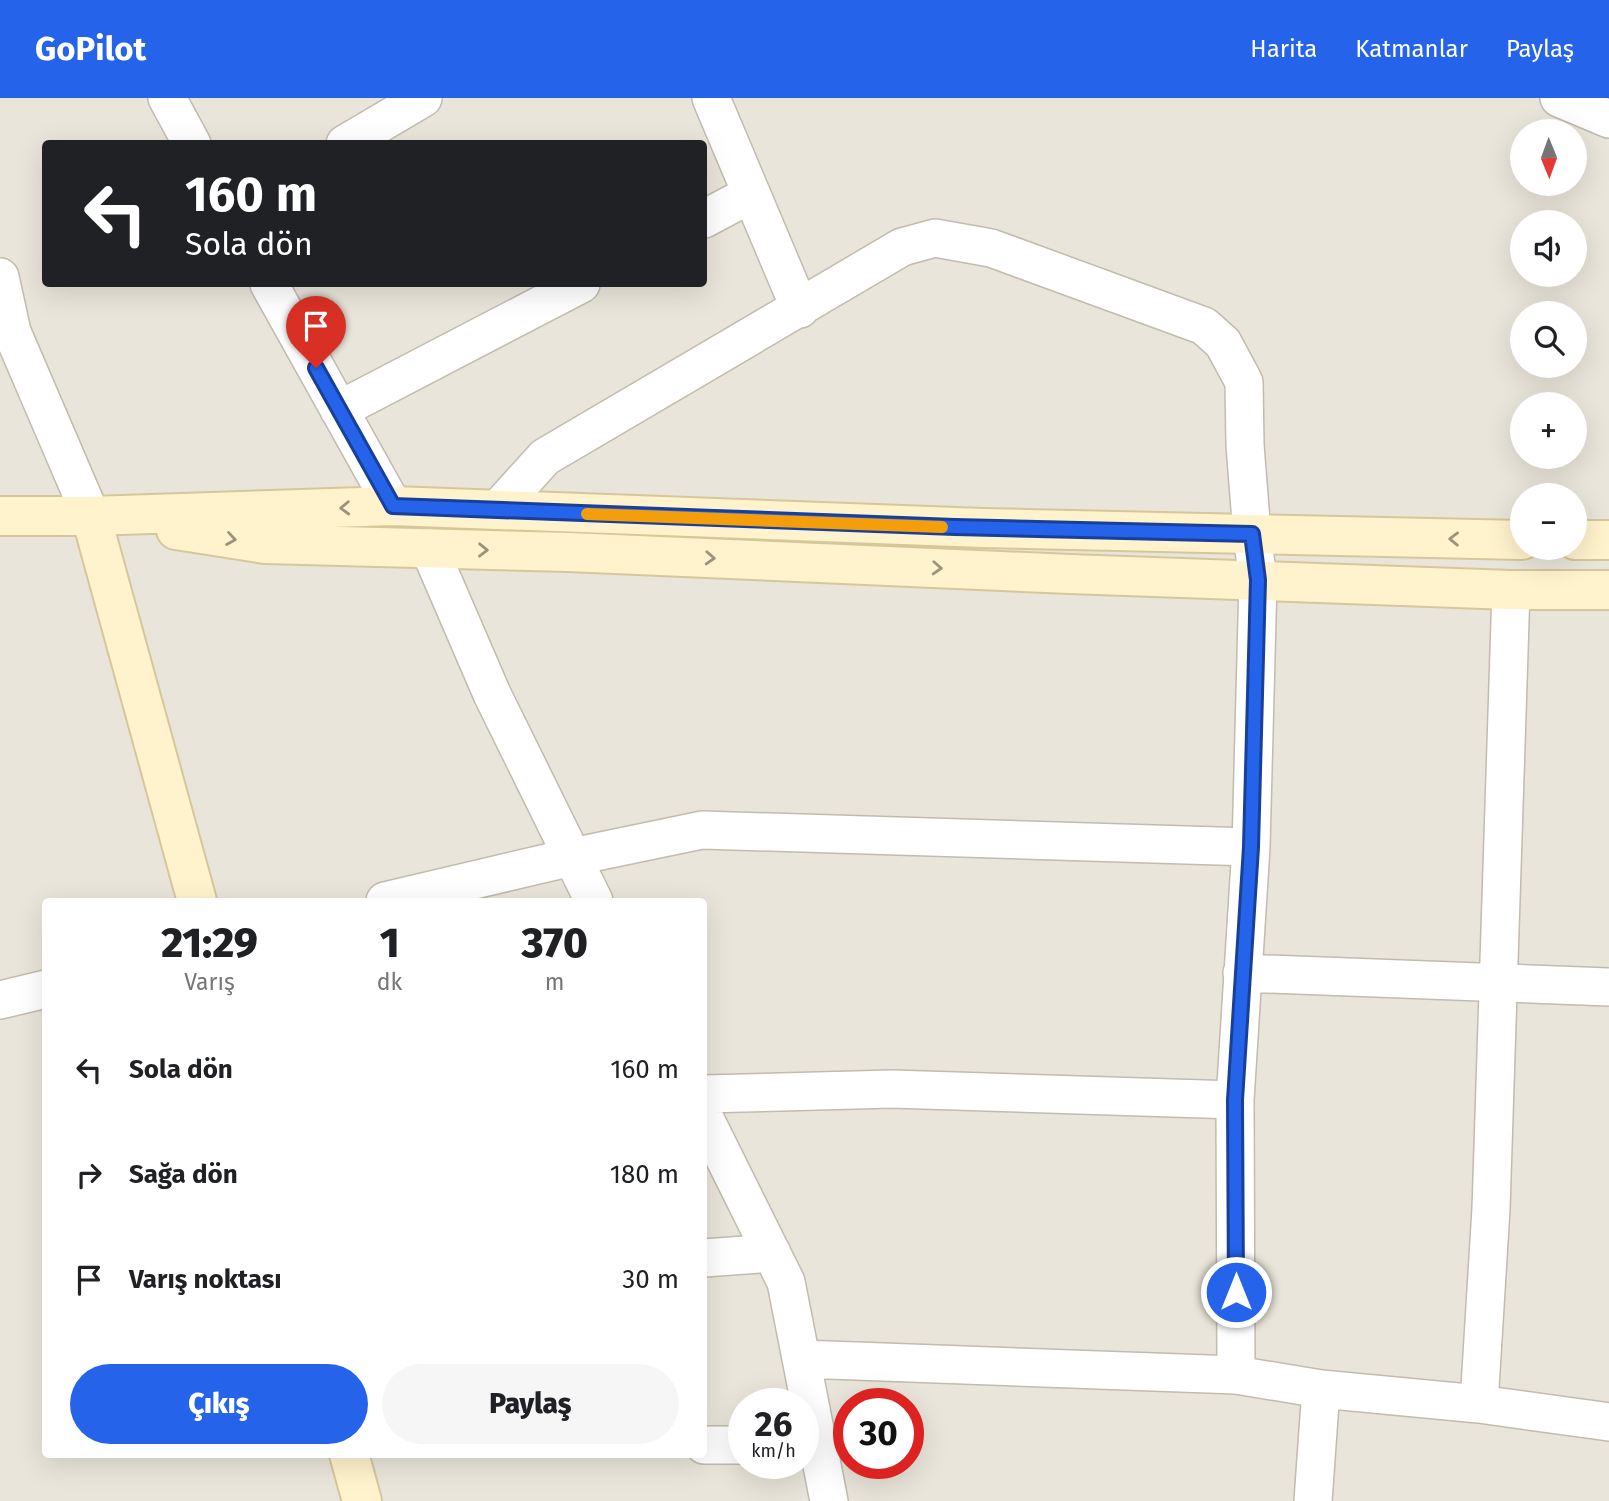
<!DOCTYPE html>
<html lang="tr">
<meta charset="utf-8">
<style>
body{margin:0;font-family:"Fira Sans",sans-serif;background:#f6f6f6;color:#202124;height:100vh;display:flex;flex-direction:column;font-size:26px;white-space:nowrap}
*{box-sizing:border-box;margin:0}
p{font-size:23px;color:#757577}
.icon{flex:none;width:38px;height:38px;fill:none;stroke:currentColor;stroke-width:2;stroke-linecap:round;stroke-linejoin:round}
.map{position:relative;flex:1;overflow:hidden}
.side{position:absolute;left:42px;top:800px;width:665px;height:560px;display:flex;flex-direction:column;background:#fff;border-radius:7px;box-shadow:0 7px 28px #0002}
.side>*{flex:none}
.top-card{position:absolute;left:42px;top:42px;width:665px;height:147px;border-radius:7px;box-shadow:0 7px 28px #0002;background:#202124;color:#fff;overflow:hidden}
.needle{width:46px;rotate:179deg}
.buttons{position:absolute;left:1510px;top:21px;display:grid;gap:14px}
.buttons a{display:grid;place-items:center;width:77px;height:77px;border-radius:50%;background:#fff;box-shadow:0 7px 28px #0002;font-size:35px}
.speed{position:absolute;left:728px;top:1290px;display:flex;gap:14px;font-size:35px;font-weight:700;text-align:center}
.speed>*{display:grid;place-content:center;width:91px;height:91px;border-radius:50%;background:#fff;box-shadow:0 7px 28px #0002;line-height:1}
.speed small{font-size:18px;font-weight:400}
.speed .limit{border:10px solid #d22;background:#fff;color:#111}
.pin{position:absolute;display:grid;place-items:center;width:60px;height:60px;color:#fff;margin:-72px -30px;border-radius:50% 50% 50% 0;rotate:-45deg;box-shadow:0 0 7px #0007}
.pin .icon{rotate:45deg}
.me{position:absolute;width:77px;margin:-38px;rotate:0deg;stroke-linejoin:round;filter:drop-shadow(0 0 5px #0008)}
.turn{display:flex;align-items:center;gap:24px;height:147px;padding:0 28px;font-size:32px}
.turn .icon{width:91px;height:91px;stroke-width:2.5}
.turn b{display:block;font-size:49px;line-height:60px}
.eta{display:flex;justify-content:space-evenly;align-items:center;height:119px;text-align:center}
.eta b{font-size:42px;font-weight:800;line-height:49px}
.action{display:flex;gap:14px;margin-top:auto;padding:14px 28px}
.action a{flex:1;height:80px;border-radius:42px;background:#2563eb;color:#fff;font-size:28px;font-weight:800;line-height:80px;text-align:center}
.action a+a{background:#f6f6f6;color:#202124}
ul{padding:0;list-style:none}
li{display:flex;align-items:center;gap:21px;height:105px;padding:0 28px}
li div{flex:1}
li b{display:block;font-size:26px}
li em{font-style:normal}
header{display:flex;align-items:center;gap:42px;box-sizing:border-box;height:98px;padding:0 35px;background:#2563eb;color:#fff}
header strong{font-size:33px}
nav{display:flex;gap:38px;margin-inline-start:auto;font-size:24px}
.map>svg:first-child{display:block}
.residential{fill:#eae5da;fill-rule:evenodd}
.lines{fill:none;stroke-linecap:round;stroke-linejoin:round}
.street-casing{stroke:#c2bbae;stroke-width:40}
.secondary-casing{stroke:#d6c79b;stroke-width:42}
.street{stroke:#fff;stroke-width:37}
.secondary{stroke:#fff3cd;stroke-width:38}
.oneway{stroke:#9c937c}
.route-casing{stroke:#184099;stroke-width:18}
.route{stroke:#2563eb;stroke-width:12}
.slow{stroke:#f59e0b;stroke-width:12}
</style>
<header>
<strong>GoPilot</strong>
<nav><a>Harita</a><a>Katmanlar</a><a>Paylaş</a></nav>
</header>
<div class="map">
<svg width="1609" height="1403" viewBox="0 0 1609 1403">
<rect width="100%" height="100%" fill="#f6f3ec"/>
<path class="residential" d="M 0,0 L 1609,0 L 1609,1403 L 0,1403 ZM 1522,33 L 1575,33 L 1575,86 L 1522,86 ZM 46,46 L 704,46 L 704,186 L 46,186 ZM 1522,124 L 1575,124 L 1575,177 L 1522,177 ZM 1522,215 L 1575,215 L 1575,268 L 1522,268 ZM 1522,306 L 1575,306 L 1575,359 L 1522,359 ZM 1522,397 L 1575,397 L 1575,450 L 1522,450 ZM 46,803 L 704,803 L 704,1356 L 46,1356 ZM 744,1306 L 803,1306 L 803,1365 L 744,1365 ZM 849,1306 L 908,1306 L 908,1365 L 849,1365 Z"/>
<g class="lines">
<defs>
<path id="street" d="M 167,0 L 192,46
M 711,0 L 800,211
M 1559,0 L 1609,21
M 345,46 L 423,0
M 704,121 L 751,96
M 0,179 L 12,234 L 91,418
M 269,186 L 393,408
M 339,312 L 581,186
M 497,412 L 545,359 L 902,149 L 935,140 L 991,150 L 1204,228 L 1223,245 L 1244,284 L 1245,347 L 1252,436 L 1258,482 L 1251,749 L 1235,1002 L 1236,1277
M 429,450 L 492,596 L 594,803
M 385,803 L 572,759 L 702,732 L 1251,749
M 1242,875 L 1609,889
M 0,902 L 46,891
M 704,996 L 892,991 L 1235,1002
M 704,1019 L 786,1184 L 829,1403
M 704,1160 L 772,1155
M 802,1261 L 1236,1277 L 1321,1291 L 1479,1306 L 1609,1324
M 1479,1306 L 1491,1111 L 1511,492
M 704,1347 L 744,1347
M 1313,1403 L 1321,1291"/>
<path id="secondary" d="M 0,418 L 91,418 L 393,408 L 983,430 L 1522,442
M 91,418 L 197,803
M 176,432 L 265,446 L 568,454 L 1070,476 L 1511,492 L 1609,492
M 1575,442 L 1609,442
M 349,1356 L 362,1403"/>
</defs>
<use href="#street" class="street-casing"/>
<use href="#secondary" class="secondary-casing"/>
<use href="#street" class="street"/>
<use href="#secondary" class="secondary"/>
</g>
<defs><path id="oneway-chevron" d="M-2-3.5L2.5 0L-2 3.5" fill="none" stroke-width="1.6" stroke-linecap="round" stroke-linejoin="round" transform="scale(1.75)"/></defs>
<g class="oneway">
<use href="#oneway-chevron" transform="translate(345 410) rotate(178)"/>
<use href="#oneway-chevron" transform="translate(231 441) rotate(9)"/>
<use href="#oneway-chevron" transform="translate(1454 441) rotate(-179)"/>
<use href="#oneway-chevron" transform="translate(483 452) rotate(1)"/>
<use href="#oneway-chevron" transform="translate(710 460) rotate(3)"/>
<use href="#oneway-chevron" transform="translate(937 470) rotate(3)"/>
</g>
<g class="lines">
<defs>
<path id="route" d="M 316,270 L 393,408 L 955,429 L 1252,436 L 1258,482 L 1251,749 L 1235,1002 L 1236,1194"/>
</defs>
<use href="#route" class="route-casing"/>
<use href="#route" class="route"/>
<path class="slow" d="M 587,416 L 942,429"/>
</g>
</svg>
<div class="buttons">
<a><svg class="needle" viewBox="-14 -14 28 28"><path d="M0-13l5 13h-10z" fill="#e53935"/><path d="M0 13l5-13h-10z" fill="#757577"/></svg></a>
<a><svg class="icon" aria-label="sound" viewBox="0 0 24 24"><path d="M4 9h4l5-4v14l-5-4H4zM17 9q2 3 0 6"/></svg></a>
<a><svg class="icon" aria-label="search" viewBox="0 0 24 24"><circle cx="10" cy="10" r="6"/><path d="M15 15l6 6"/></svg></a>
<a>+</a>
<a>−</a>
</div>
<div class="speed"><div>26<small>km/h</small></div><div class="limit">30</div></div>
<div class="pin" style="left:316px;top:270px;background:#d93025"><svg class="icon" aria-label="arrive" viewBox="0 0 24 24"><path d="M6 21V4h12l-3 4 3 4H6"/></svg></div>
<svg class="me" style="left:1236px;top:1194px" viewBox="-20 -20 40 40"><circle r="17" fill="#2563eb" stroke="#fff" stroke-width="3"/><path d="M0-11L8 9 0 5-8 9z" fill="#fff"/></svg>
<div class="top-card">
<div class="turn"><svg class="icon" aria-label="left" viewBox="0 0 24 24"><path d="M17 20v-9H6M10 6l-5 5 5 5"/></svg><div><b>160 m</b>Sola dön</div></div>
</div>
<section class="side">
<div class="eta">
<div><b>21:29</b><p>Varış</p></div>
<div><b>1</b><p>dk</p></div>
<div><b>370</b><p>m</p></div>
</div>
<ul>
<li><svg class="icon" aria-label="left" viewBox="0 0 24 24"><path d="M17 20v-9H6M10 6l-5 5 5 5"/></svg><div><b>Sola dön</b></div><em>160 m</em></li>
<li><svg class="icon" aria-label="right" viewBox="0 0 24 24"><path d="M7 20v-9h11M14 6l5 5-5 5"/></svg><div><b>Sağa dön</b></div><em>180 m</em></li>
<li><svg class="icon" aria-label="arrive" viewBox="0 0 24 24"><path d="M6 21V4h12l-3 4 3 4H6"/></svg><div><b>Varış noktası</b></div><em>30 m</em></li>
</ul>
<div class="action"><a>Çıkış</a><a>Paylaş</a></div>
</section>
</div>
